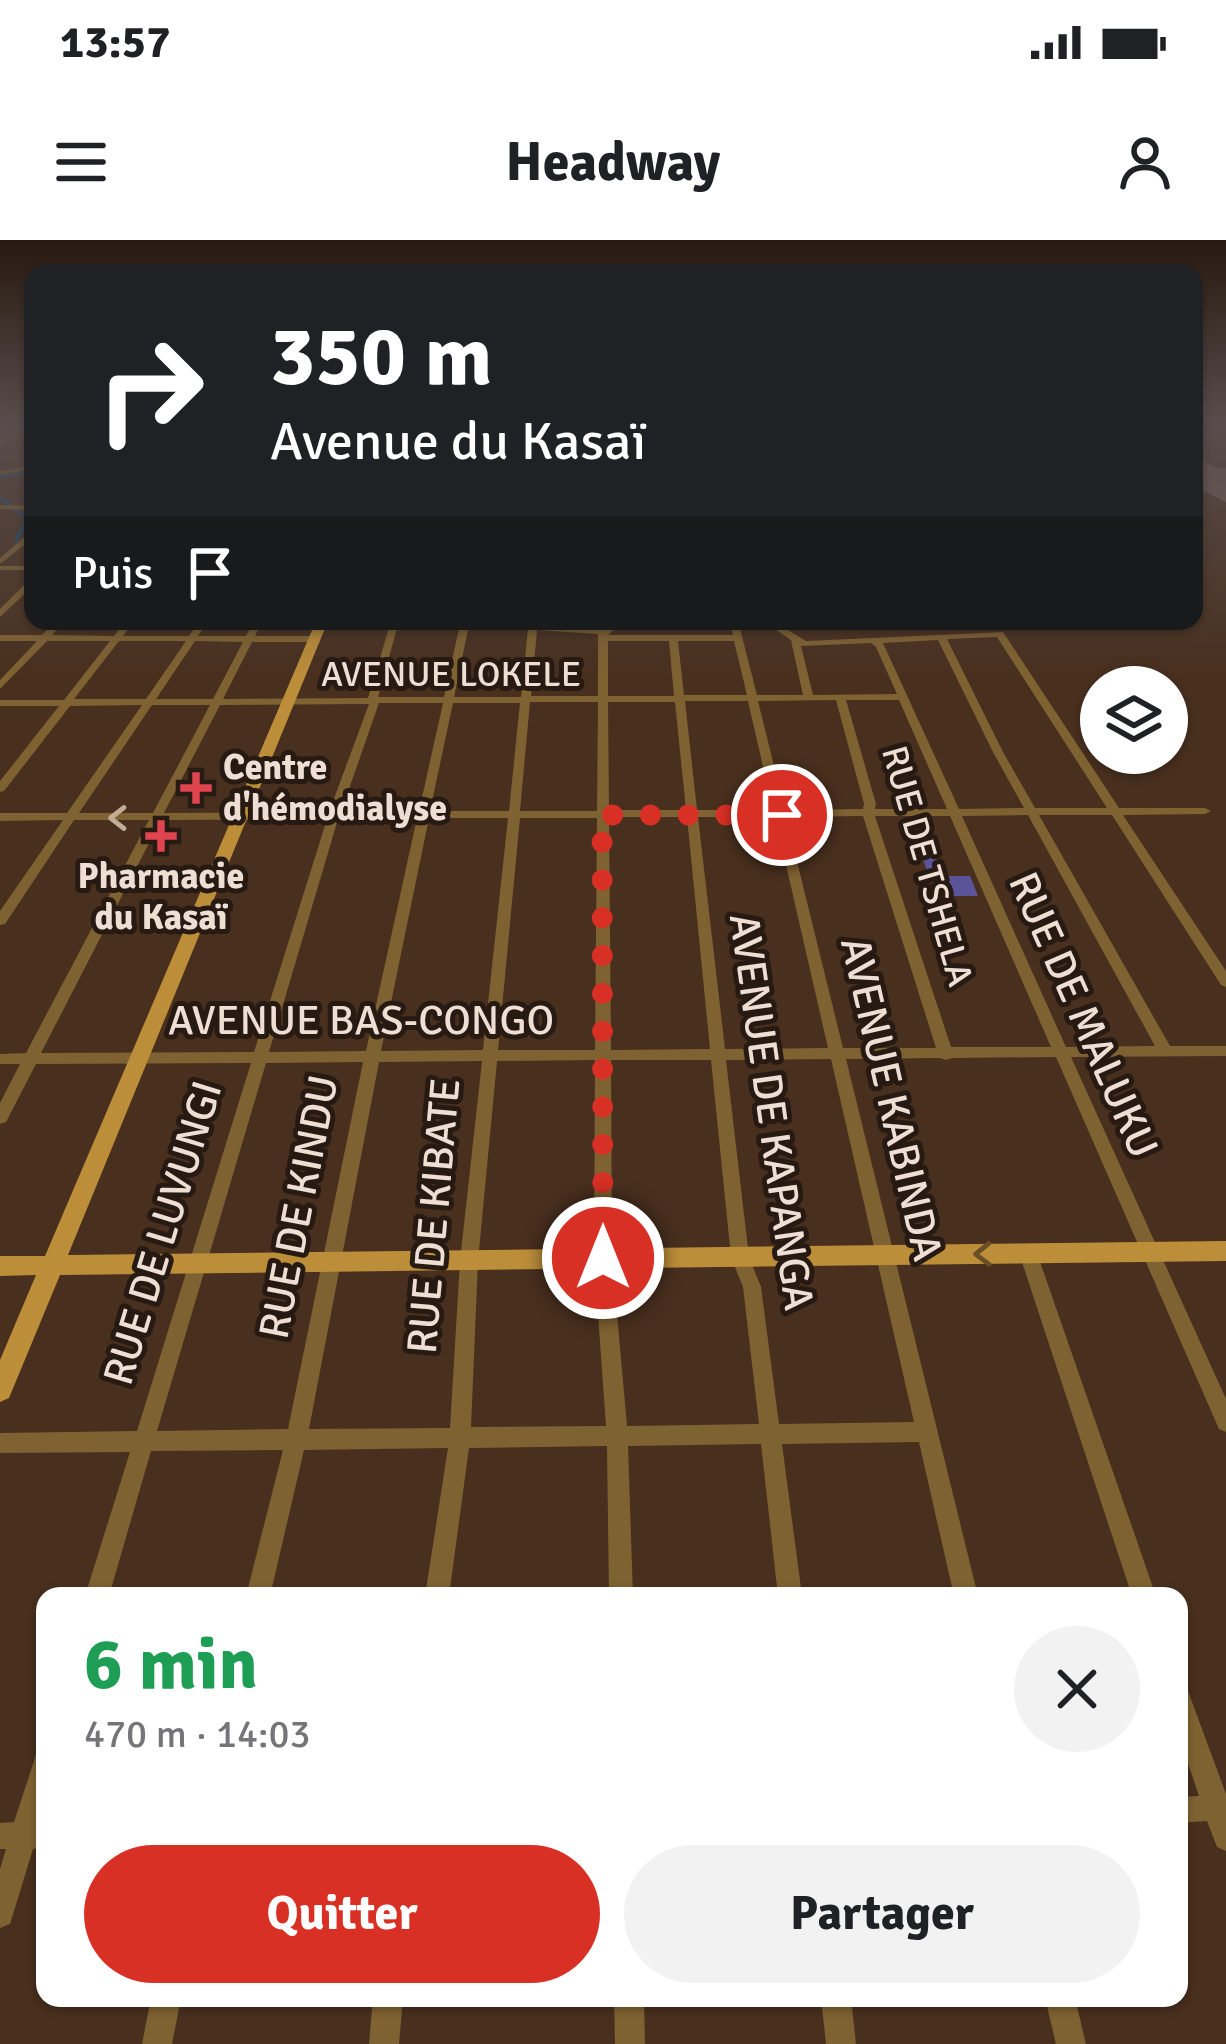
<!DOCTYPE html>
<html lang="fr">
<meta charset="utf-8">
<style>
body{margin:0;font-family:Signika,sans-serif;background:#f2f2f2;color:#202124;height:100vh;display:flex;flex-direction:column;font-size:45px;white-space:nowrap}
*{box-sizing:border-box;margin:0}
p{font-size:39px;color:#757577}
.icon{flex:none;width:66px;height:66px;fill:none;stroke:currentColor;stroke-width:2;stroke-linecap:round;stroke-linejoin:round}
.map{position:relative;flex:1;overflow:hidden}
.drawer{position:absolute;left:36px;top:1347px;width:1152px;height:420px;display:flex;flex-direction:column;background:#fff;border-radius:24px;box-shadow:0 3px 9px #0004}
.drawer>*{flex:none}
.hud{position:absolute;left:24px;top:24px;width:1179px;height:366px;border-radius:24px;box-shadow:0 3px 9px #0004;background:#202124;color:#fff;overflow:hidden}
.controls{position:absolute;left:1080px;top:426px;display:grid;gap:24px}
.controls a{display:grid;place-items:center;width:108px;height:108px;border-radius:50%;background:#fff;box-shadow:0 3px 9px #0004;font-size:60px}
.pin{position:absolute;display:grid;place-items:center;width:102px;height:102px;color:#fff;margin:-51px;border:6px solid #fff;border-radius:50%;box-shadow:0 3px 12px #0007}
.me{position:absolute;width:132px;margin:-66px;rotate:0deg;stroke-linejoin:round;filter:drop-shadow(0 0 9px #0008)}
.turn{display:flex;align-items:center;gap:42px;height:252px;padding:0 48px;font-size:54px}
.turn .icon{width:156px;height:156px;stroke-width:2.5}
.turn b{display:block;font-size:84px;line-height:102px}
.then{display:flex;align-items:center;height:114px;padding:0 48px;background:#0003;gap:24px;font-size:45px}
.round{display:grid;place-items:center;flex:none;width:126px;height:126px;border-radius:63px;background:#f2f2f2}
.headline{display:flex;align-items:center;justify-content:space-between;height:204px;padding:0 48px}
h1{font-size:72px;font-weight:700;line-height:90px;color:#1e9e55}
.cta{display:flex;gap:24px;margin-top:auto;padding:24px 48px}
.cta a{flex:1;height:138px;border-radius:72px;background:#d93025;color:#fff;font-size:48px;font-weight:700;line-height:138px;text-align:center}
.cta a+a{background:#f2f2f2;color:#202124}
.status{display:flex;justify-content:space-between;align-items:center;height:84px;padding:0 60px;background:#fff;direction:ltr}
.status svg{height:33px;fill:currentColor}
header{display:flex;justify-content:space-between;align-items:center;height:156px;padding:0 48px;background:#fff;font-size:54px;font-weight:700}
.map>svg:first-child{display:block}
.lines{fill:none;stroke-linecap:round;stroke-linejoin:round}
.stream{stroke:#015185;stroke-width:3}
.taxiway{fill:#7a6455;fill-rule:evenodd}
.runway{fill:#7a6455;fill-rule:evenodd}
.building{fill:#5b549a}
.minor{fill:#7f6231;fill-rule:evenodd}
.major{fill:#bd8e3a;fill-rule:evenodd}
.oneway{stroke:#c2ac93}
.oneway2{stroke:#6a4e24}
.route{stroke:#d93025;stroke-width:21;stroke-dasharray:0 37.8}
.health-dot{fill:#e0444e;stroke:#261a12;stroke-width:4.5}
.labels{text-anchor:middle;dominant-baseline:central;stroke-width:10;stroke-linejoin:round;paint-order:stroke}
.far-street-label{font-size:36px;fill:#efded4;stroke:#261a12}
.far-poi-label{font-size:36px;font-weight:bold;fill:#efded4;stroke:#261a12;text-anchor:start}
.street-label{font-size:42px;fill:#efded4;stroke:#261a12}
</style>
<div class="status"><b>13:57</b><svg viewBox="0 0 49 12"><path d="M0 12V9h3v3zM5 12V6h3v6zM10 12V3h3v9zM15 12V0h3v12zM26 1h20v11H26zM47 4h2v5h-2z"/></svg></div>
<header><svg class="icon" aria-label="menu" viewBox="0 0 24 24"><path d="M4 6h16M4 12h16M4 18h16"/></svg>Headway<svg class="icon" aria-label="person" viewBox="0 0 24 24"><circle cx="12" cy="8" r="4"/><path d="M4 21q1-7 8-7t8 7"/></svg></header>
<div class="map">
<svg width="1226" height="1804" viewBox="0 0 1226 1804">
<rect width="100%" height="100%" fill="#482f1e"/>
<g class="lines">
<path class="stream" d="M 0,237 L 33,231
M 0,258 L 9,264
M 16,301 L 27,279 L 18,271"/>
<path class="taxiway" d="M 1226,228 L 1226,238 L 1194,235 L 1201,229 Z"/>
<path class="runway" d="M 1194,217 L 1226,232 L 1226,262 L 1194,246 Z"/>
</g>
<path class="building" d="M 920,612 L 934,612 L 944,636 L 970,636 L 978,656 L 937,656 Z"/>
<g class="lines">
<path class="minor" d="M 19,186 L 25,186 L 0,206 L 0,201 Z
M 33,225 L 33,229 L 0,235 L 0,231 Z
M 0,265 L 33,266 L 33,270 L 0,269 Z
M 30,292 L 33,292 L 33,298 L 0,324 L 0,318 Z
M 0,326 L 33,326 L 33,330 L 0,330 Z
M 30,339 L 33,339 L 33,346 L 0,377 L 0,369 Z
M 55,381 L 64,381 L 52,395 L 114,396 L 125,381 L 134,381 L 123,396 L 189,396 L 200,381 L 208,381 L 198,396 L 246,396 L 254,381 L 262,381 L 255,396 L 315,396 L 320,399 L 315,402 L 252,402 L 223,459 L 368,458 L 391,381 L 399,381 L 378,457 L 444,457 L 460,384 L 450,381 L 490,381 L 601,389 L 613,381 L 623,381 L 608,395 L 733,395 L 730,381 L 738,381 L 757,455 L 803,455 L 791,400 L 763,381 L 773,381 L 806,401 L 1003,392 L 1119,568 L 1205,568 L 1211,571 L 1205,574 L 1123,575 L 1226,731 L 1226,747 L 1221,745 L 1112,575 L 1039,575 L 1170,806 L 1226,806 L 1226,816 L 1071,817 L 1226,1159 L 1226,1192 L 1219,1189 L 1056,817 L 952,818 L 946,820 L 940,818 L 846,819 L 978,1356 L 954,1356 L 919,1202 L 782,1204 L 802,1356 L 778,1356 L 761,1204 L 628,1206 L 633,1356 L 609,1356 L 607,1206 L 469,1208 L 449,1356 L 425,1356 L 448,1208 L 304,1210 L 270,1356 L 246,1356 L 283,1210 L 151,1211 L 109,1356 L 85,1356 L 130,1212 L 0,1213 L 0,1193 L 137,1191 L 251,823 L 36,824 L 6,882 L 0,884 L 0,863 L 20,824 L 0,824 L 0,814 L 26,813 L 149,580 L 74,580 L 5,684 L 0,685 L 0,671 L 63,580 L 0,581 L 0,573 L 67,573 L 142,465 L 70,466 L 4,551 L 0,552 L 0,541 L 59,466 L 0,466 L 0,460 L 64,460 L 110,401 L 47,401 L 0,449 L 0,440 L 37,401 L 0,401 L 0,395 L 42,395 ZM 469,385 L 528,389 L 521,457 L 454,457 ZM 537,390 L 598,394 L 598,456 L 531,456 ZM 997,397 L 1107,568 L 1035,568 L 1003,512 L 947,399 ZM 938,400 L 993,512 L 1024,568 L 959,569 L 883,403 ZM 119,401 L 186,401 L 146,459 L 74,459 ZM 195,401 L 243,402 L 213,459 L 156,459 ZM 608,401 L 669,401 L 674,456 L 608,456 ZM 678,401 L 734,401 L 747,455 L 684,455 ZM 871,403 L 876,407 L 897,454 L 813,455 L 801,406 ZM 836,460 L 864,564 L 863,569 L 785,570 L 758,461 ZM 846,460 L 899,460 L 947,569 L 875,569 L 876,564 ZM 685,461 L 748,461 L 773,570 L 697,570 ZM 530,462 L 598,462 L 597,571 L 520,571 ZM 608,462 L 675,462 L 686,570 L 609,570 ZM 379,463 L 443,463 L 419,571 L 341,572 ZM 453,463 L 520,463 L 509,571 L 430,571 ZM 369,464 L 329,572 L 164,573 L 220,465 ZM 152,465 L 210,465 L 153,573 L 79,573 ZM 1028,575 L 1155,806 L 1066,807 L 962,576 ZM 863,576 L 936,808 L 843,808 L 786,577 ZM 875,576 L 950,576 L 1051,807 L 951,807 ZM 609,577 L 687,577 L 710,809 L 611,810 ZM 698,577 L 775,577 L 828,808 L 725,809 ZM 417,578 L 366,811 L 269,812 L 338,579 ZM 429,578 L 508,578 L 483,810 L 381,811 ZM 520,578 L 597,578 L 595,810 L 498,810 ZM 327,579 L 254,812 L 41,813 L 161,580 ZM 831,819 L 914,1182 L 779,1184 L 761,1047 L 749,1017 L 726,820 ZM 595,820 L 594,1018 L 606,1186 L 471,1187 L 478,1021 L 497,821 ZM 611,820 L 711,820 L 731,1017 L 743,1047 L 759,1184 L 627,1186 L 612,1018 ZM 482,821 L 460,1021 L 450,1188 L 309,1189 L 379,822 ZM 363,822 L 288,1189 L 157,1191 L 266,823 Z
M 1028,1005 L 1034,1008 L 1037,1013 L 1156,1356 L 1132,1356 L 1019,1013 L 1022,1008 Z
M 1179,1448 L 1188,1451 L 1226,1554 L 1226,1611 L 1217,1607 L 1207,1581 L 1179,1583 L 1179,1557 L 1199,1556 L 1179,1497 Z
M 45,1511 L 45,1568 L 41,1582 L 45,1582 L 45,1608 L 33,1609 L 10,1684 L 0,1688 L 0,1629 L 6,1609 L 0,1609 L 0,1583 L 14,1582 L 36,1515 Z
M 151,1758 L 181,1758 L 172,1804 L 142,1804 Z
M 373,1758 L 403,1758 L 399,1804 L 369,1804 Z
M 614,1758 L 644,1758 L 645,1804 L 615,1804 Z
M 821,1758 L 851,1758 L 856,1804 L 826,1804 Z
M 1045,1758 L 1075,1758 L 1086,1804 L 1056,1804 Z"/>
<path class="major" d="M 316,381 L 328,381 L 68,1015 L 1226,1001 L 1226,1021 L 60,1035 L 9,1158 L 0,1162 L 0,1120 L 36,1035 L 0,1036 L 0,1016 L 45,1016 Z"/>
</g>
<defs><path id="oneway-chevron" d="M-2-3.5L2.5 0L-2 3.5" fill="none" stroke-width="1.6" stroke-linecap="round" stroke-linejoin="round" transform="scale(3)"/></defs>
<use class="oneway" href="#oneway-chevron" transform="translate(118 578) rotate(-180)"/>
<use class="oneway2" href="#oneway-chevron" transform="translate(983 1014) rotate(179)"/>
<linearGradient id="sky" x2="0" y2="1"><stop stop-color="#281a10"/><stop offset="0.42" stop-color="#584d4c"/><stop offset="1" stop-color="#584d4c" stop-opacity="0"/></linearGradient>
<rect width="1226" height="438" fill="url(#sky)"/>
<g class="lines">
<path class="route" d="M 603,1018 L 602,575 L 782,575"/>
</g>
<g class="health-dot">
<path d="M190 530h12v12h12v12h-12v12h-12v-12h-12v-12h12z"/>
<path d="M155 578h12v12h12v12h-12v12h-12v-12h-12v-12h12z"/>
</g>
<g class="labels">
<g class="far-street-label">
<text x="451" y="434">AVENUE LOKELE</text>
<text transform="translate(927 626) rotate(74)">RUE DE TSHELA</text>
</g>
<g class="far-poi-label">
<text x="223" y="527">Centre<tspan x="223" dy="41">d'hémodialyse</tspan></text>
<text x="161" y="636" text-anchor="middle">Pharmacie<tspan x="161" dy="41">du Kasaï</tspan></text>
</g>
<g class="street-label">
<text transform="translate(1083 775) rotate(66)">RUE DE MALUKU</text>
<text x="361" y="780">AVENUE BAS-CONGO</text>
<text transform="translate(891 859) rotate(77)">AVENUE KABINDA</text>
<text transform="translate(771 872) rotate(82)">AVENUE DE KAPANGA</text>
<text transform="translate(299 967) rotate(-79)">RUE DE KINDU</text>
<text transform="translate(434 976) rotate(-85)">RUE DE KIBATE</text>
<text transform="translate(163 993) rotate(-73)">RUE DE LUVUNGI</text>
</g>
</g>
</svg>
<div class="controls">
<a><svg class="icon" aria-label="layers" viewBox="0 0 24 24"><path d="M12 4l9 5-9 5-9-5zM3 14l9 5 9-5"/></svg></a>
</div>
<div class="pin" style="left:782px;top:575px;background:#d93025"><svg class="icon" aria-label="arrive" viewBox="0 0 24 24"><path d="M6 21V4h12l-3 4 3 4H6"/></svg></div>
<svg class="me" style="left:603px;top:1018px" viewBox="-20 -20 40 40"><circle r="17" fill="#d93025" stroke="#fff" stroke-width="3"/><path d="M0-11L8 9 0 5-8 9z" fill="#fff"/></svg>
<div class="hud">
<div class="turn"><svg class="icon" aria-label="right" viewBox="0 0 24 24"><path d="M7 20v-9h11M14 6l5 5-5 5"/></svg><div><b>350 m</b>Avenue du Kasaï</div></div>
<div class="then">Puis<svg class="icon" aria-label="arrive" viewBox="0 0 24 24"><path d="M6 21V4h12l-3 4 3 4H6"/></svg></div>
</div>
<section class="drawer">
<div class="headline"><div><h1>6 min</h1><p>470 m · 14:03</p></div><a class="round"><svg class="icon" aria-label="close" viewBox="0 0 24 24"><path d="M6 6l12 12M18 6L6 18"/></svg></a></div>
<div class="cta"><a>Quitter</a><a>Partager</a></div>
</section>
</div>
